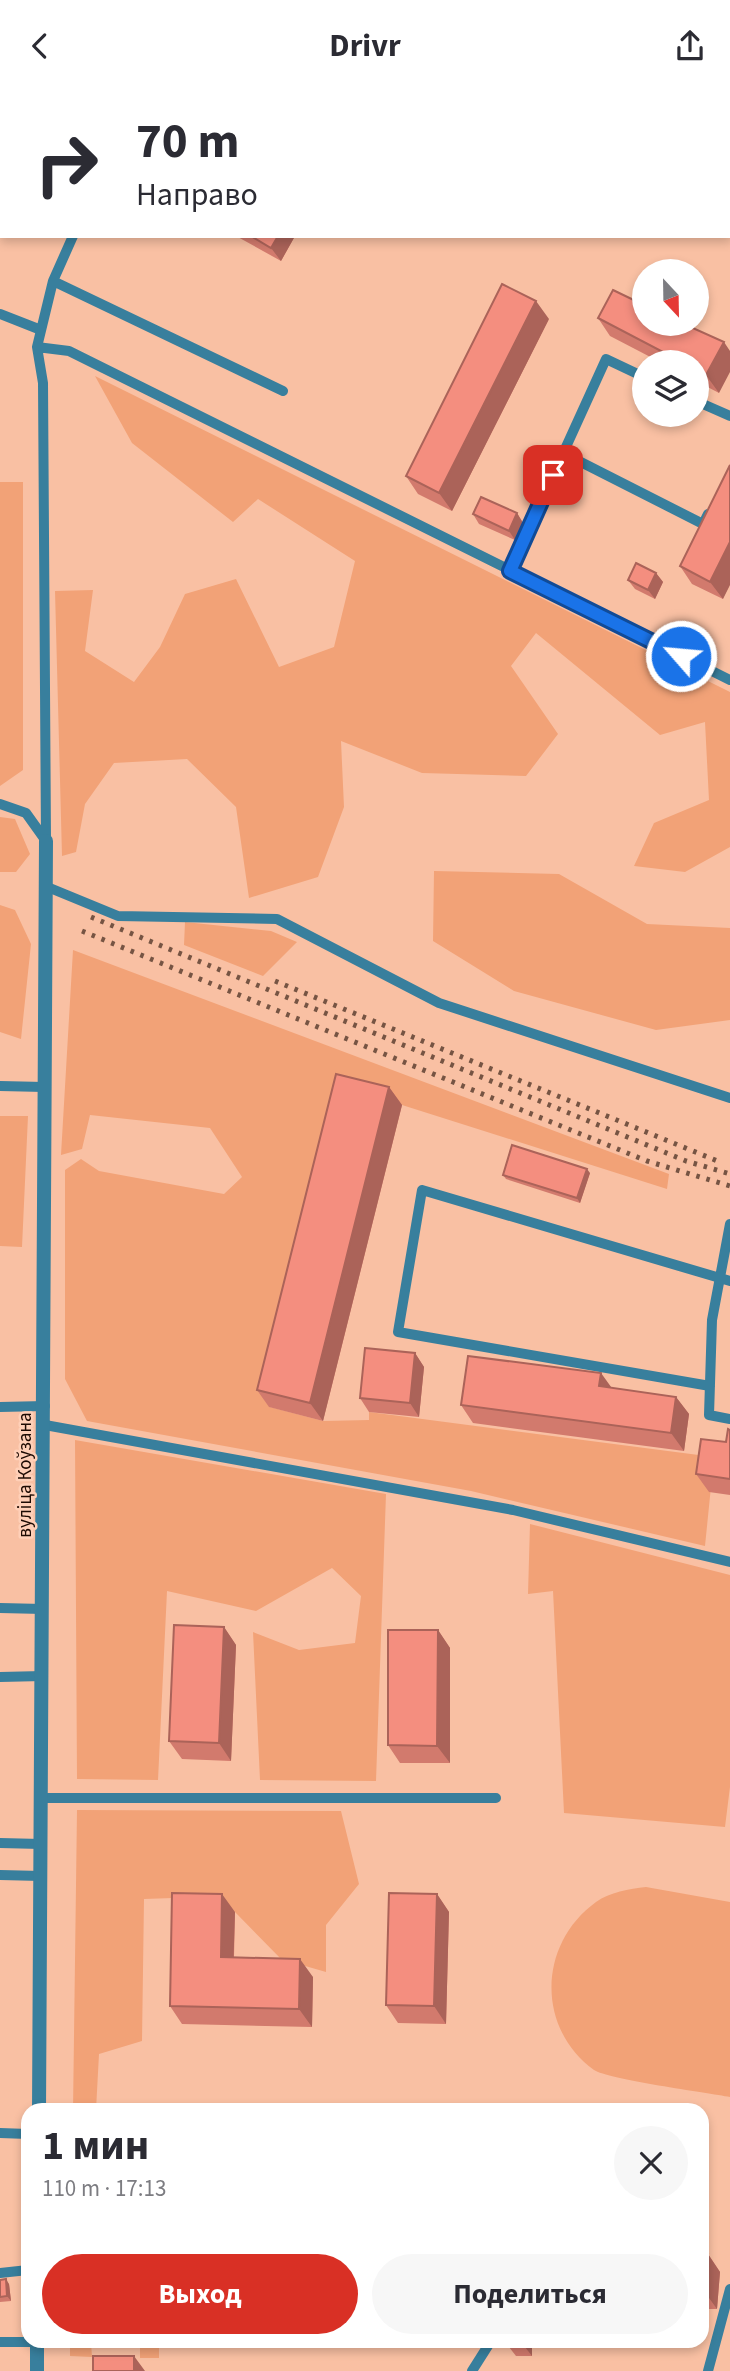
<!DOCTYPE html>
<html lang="ru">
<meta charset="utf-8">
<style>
body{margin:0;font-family:"Source Sans 3",sans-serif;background:#f7f7f7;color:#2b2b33;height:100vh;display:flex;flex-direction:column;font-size:26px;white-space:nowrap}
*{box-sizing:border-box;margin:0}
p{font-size:23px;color:#7c7c81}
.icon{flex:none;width:38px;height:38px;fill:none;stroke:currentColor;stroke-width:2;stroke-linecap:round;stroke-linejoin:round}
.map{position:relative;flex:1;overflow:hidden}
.panel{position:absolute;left:21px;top:2012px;width:688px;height:245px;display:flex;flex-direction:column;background:#fff;border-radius:21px;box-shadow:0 4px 10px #0003}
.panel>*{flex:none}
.hud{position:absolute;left:0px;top:0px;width:732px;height:147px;box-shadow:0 4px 10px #0003;background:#fff;color:#2b2b33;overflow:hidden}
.needle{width:46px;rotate:158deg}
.controls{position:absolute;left:632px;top:168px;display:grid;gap:14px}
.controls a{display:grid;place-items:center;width:77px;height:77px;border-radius:50%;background:#fff;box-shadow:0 4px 10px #0003;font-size:35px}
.pin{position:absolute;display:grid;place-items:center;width:60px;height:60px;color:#fff;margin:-30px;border-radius:14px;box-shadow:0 4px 10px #0006}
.me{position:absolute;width:77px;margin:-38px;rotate:297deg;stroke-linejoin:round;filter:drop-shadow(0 0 5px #0008)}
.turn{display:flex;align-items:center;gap:24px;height:147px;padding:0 21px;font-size:32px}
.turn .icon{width:91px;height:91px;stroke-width:2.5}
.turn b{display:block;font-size:49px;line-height:60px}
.round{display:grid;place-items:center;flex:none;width:74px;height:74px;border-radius:37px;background:#f7f7f7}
.overview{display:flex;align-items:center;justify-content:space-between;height:119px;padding:0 21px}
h1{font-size:42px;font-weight:700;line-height:52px}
.button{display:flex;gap:14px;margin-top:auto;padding:14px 21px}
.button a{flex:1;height:80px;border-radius:42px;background:#d93025;color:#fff;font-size:28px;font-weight:700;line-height:80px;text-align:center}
.button a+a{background:#f7f7f7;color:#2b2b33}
header{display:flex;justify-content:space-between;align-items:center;height:91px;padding:0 21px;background:#fff;font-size:32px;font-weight:700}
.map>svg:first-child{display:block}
.green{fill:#f2a277}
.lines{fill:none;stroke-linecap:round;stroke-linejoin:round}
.service{stroke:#387f9d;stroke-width:10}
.minor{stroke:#387f9d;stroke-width:14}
.rail{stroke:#765443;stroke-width:5;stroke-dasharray:3.5 7;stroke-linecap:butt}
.wall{fill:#d27a6d}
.shaded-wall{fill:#ab6359}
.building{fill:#f48e7f;stroke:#ab6359;stroke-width:2}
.route-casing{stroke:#114b97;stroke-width:18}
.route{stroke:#1a73e8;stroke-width:12}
.labels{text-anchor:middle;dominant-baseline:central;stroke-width:5;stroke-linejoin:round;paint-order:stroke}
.street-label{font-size:19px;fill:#1d0a02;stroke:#ffd0b8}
</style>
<header><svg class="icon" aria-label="back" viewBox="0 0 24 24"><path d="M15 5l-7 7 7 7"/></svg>Drivr<svg class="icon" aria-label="share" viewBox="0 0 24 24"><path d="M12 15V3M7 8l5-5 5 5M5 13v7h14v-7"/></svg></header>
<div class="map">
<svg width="730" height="2280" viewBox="0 0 730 2280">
<rect width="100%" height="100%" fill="#f9c0a3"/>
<path class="green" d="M 95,285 L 730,601 L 730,756 L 685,781 L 634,775 L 654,732 L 709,709 L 705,631 L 660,644 L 536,542 L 511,575 L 558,643 L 526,685 L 422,682 L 341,650 L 344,716 L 318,786 L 249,807 L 236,716 L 187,668 L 114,672 L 85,713 L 76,761 L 62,765 L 55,500 L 93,499 L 85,560 L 134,591 L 160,556 L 185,503 L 236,488 L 279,576 L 334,556 L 355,470 L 258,408 L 233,431 L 132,352 Z
M 0,391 L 23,391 L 23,679 L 0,695 Z
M 0,726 L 15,728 L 30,763 L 16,781 L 0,781 Z
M 434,780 L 559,783 L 647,833 L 730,837 L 730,929 L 656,939 L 514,900 L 433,850 Z
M 0,814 L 15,819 L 31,853 L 21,948 L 0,941 Z
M 185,831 L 271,840 L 297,851 L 263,885 L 184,854 Z
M 73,859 L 669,1083 L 667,1098 L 402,1014 L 349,1001 L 270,1316 L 323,1330 L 369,1329 L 369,1321 L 714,1366 L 705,1455 L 471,1400 L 87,1330 L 65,1288 L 65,1079 L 81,1068 L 99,1080 L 224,1103 L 242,1086 L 210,1037 L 90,1024 L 82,1058 L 61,1064 Z
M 0,1025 L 28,1025 L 22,1156 L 0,1155 Z
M 75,1349 L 386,1403 L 376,1690 L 260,1689 L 253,1541 L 299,1559 L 355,1552 L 361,1505 L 332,1477 L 256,1520 L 167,1500 L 158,1689 L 77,1688 Z
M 530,1433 L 730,1484 L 730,1696 L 725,1736 L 564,1722 L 553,1500 L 528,1503 Z
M 77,1719 L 341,1720 L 359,1793 L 326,1834 L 326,1881 L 281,1868 L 235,1821 L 173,1807 L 144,1808 L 142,1950 L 99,1963 L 96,2019 L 73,2020 Z
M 646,1796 L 730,1811 L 730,2006 C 708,2002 607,1988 594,1979 C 536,1937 538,1853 596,1811 C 610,1801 629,1798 646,1796 Z
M 70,2251 L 91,2251 L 92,2266 L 70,2265 Z
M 140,2251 L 159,2251 L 159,2267 L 140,2267 Z"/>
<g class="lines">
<path class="service" d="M 135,2 L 136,0
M 0,10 L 2,5
M 53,190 L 73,145
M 0,223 L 41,239
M 37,256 L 53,190 L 283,300
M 696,310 L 730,325
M 563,362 L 703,433 L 708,423
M 510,479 L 730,589
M 0,713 L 26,722 L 46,750
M 46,750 L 43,292 L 37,256 L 69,260 L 510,479 L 606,268 L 644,286
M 45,795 L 118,825 L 277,828 L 439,912 L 730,1007
M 0,995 L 44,996
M 730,1133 L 712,1229 L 709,1324 L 730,1328
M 710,1295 L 398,1241 L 422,1099 L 730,1190
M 0,1316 L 45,1315
M 45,1334 L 513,1419 L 730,1471
M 0,1517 L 43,1518
M 0,1586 L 43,1585
M 42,1707 L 496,1707
M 0,1752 L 41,1753
M 0,1784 L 41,1785
M 0,2042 L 28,2043
M 0,2182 L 28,2179
M 0,2251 L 37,2251
M 472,2280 L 491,2250
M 708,2280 L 730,2198"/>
<path class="minor" d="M 39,2020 L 46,750
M 37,2280 L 37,2250"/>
<path class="rail" d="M 91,826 L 686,1070 L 730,1083
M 82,840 L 647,1070 L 730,1095
M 275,890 L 720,1071"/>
</g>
<path class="wall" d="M 10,0 L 75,0 L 74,2 L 11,2 Z
M 236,145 L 295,145 L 281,170 Z
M 598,227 L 724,251 L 719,302 L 696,290 L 696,271 L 660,271 L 610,245 Z
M 549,228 L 452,420 L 418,403 L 406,385 Z
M 730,374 L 723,508 L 692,493 L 680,475 Z
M 517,422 L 523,432 L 515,449 L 479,433 L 473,423 Z
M 656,482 L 663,491 L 655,508 L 635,498 L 628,489 Z
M 389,996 L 402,1014 L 323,1330 L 269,1316 L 257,1299 Z
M 590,1082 L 580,1112 L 506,1088 L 503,1084 Z
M 415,1262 L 424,1276 L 419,1326 L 369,1321 L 360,1307 Z
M 611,1297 L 676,1306 L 689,1323 L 684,1360 L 473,1332 L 461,1314 Z
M 730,1339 L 730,1404 L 709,1401 L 696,1383 L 726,1351 Z
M 224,1536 L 236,1554 L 231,1670 L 182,1668 L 169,1650 Z
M 438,1539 L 450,1557 L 450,1672 L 400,1672 L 388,1654 Z
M 437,1803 L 449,1821 L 446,1933 L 398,1932 L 386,1914 Z
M 235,1821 L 234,1866 L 313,1886 L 312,1936 L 182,1933 L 170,1915 Z
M 702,2163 L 708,2163 L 720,2181 L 717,2218 L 702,2218 Z
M 0,2189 L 9,2193 L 11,2210 L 0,2211 Z
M 509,2250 L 532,2250 L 532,2265 L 516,2265 L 509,2256 Z"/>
<path class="shaded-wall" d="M 54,0 L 75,0 L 74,2 L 53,2 Z
M 278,145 L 295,145 L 281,170 L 271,157 Z
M 536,210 L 549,228 L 452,420 L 439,402 Z
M 724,251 L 730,260 L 730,281 L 719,302 L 706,284 Z
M 517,422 L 523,432 L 515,449 L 509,440 Z
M 730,451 L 730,494 L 723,508 L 710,491 Z
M 656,482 L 663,491 L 655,508 L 648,499 Z
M 389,996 L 402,1014 L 323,1330 L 310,1312 Z
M 587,1078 L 590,1082 L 580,1112 L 577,1107 Z
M 415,1262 L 424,1276 L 419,1326 L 410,1312 Z
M 601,1282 L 614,1300 L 599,1295 Z
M 676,1306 L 689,1323 L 684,1360 L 671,1342 Z
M 224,1536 L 236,1554 L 231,1670 L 219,1652 Z
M 438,1539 L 450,1557 L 450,1672 L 437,1655 Z
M 222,1803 L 235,1821 L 233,1884 L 221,1866 Z
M 437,1803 L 449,1821 L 446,1933 L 434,1915 Z
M 300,1868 L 313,1886 L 312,1936 L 299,1918 Z
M 708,2163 L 720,2181 L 717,2218 L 704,2200 Z
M 6,2188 L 9,2193 L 11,2210 L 7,2205 Z
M 525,2250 L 532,2250 L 532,2265 L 525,2256 Z
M 134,2265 L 145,2280 L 134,2280 Z"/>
<path class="building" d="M 28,0 L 54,0 L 53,2 L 32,2 Z
M 251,145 L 278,145 L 271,157 Z
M 502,193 L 536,210 L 439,402 L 406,385 Z
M 613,199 L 644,214 L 644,233 L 684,233 L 724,251 L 706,284 L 696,279 L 696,271 L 682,271 L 598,227 Z
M 730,374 L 730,451 L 710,491 L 680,475 Z
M 481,406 L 517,422 L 509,440 L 473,423 Z
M 636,472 L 656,482 L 648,499 L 628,489 Z
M 336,983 L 389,996 L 310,1312 L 257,1299 Z
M 512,1054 L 587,1078 L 577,1107 L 503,1084 Z
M 365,1257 L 415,1262 L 410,1312 L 360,1307 Z
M 468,1265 L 601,1282 L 599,1295 L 676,1306 L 671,1342 L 461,1314 Z
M 728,1338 L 730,1339 L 730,1388 L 696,1383 L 701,1348 L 726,1351 Z
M 174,1534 L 224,1536 L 219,1652 L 169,1650 Z
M 388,1539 L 438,1539 L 437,1655 L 388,1654 Z
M 172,1802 L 222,1803 L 221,1866 L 300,1868 L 299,1918 L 170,1915 Z
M 389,1802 L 437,1803 L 434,1915 L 386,1914 Z
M 702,2163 L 708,2163 L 704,2200 L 702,2200 Z
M 6,2188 L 7,2205 L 0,2206 L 0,2189 Z
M 509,2250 L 525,2250 L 525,2256 L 509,2256 Z
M 93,2265 L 134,2265 L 134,2280 L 93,2280 Z"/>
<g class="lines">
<defs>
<path id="route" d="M 553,384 L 510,480 L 681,565"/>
</defs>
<use href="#route" class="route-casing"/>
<use href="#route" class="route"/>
</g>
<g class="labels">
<g class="street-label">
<text transform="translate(25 1384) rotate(-90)">вуліца Коўзана</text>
</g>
</g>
</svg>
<div class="controls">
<a><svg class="needle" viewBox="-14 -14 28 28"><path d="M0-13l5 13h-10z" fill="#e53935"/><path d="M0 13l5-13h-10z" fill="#7c7c81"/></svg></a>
<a><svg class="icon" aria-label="layers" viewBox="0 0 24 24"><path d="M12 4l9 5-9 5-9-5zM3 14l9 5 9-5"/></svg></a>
</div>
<div class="pin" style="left:553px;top:384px;background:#d93025"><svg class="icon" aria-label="arrive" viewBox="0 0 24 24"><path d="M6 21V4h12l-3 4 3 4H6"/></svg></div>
<svg class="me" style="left:681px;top:565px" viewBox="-20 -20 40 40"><circle r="17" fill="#1a73e8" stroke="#fff" stroke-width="3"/><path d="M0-11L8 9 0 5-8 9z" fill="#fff"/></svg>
<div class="hud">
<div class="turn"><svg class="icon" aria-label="right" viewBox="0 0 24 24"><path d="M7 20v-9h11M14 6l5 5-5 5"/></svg><div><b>70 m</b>Направо</div></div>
</div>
<section class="panel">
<div class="overview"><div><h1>1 мин</h1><p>110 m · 17:13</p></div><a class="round"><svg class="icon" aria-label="close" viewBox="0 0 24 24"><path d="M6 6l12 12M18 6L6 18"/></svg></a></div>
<div class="button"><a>Выход</a><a>Поделиться</a></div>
</section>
</div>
